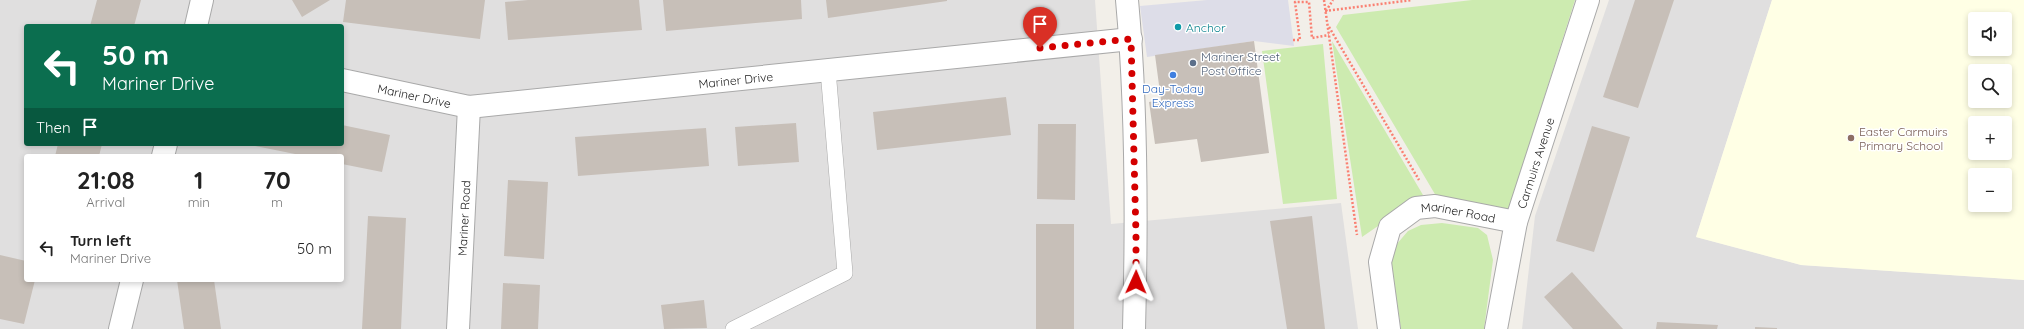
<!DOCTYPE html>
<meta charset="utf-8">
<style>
body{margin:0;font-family:Quicksand,sans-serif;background:#f6f6f6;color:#222;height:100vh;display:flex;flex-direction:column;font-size:15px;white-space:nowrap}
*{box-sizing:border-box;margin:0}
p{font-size:13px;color:#767676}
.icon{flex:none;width:22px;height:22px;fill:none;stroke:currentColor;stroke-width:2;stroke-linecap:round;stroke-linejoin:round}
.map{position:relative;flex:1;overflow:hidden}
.panel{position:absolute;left:24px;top:154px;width:320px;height:128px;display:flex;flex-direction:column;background:#fff;border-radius:4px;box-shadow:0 2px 6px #0003}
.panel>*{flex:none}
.hud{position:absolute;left:24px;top:24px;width:320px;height:122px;border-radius:4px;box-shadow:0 2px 6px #0003;background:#0b6e4f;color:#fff;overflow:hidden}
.fabs{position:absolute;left:1968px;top:12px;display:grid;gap:8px}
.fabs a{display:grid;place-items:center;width:44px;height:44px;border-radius:4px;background:#fff;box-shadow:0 2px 6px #0003;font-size:20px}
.pin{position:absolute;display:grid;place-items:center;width:34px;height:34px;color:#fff;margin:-41px -17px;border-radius:50% 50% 50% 0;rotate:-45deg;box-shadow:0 0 4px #0007}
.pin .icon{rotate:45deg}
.me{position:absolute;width:44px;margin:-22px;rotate:1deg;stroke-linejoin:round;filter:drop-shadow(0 0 3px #0008)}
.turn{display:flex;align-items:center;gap:14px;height:84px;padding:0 12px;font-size:18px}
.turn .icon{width:52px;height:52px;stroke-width:2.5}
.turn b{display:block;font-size:28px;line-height:34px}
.then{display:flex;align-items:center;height:38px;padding:0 12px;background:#0003;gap:8px;font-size:15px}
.eta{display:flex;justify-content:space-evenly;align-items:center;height:68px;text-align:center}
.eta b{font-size:24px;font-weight:800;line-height:28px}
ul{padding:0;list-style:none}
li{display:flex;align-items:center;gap:12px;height:52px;padding:0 12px}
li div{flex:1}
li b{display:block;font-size:15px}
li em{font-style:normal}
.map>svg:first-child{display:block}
.residential{fill:#e0dfdf;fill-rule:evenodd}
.education{fill:#ffffe5;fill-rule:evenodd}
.grass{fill:#cdebb0}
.plaza{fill:#dddde8}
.building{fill:#c7bfb8}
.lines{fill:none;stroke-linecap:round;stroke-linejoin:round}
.service-casing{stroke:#a9a9a9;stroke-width:16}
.minor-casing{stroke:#a9a9a9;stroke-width:24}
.path{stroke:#fa8072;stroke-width:2.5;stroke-dasharray:2 2;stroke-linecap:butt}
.service{stroke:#fff;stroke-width:15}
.minor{stroke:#fff;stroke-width:22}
.route{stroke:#d40000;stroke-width:7;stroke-dasharray:0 12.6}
.culture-dot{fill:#0f9aa8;stroke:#fff;stroke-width:1.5}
.service-dot{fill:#5c6f8a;stroke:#fff;stroke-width:1.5}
.shop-dot{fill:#3f7fe0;stroke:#fff;stroke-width:1.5}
.education-dot{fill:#8d6e63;stroke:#fff;stroke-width:1.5}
.labels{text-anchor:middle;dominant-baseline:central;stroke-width:3;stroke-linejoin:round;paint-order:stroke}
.culture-label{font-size:12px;fill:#0d838f;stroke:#fff;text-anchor:start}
.service-label{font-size:12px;fill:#4e5e75;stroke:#fff;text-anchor:start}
.street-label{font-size:12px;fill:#222;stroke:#fff}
.shop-label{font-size:12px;fill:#366cbe;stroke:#fff}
.education-label{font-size:12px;fill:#785e54;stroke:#fff;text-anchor:start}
</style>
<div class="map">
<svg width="2024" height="329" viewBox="0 0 2024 329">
<rect width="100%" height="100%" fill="#f2efe9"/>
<path class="residential" d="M 0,0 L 1095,0 L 1111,224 L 1341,203 L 1358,329 L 0,329 ZM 26,26 L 342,26 L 342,144 L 26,144 ZM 26,156 L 342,156 L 342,280 L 26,280 Z
M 1609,0 L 1772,0 L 1696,237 L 1801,265 L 2024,280 L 2024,329 L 1522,329 L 1535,216 Z"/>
<path class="education" d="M 1772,0 L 2024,0 L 2024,280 L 1801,265 L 1696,237 ZM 1975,19 L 2005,19 L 2005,49 L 1975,49 ZM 1975,71 L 2005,71 L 2005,101 L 1975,101 ZM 1975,123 L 2005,123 L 2005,153 L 1975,153 ZM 1975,175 L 2005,175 L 2005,205 L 1975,205 Z"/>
<path class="grass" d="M 1472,0 L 1575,0 L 1508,212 L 1439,201 L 1336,27 L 1343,15 Z
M 1332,41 L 1423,195 L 1362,237 Z
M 1323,44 L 1337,199 L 1283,204 L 1262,51 Z
M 1442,223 L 1478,228 L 1487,235 L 1493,260 L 1484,329 L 1401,329 L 1391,262 L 1396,245 L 1408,231 L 1421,225 Z"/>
<path class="plaza" d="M 1207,0 L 1288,0 L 1294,46 L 1254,41 L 1147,57 L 1140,6 Z"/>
<path class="building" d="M 97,0 L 141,0 L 134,26 L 90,26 Z
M 292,0 L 330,0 L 302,17 Z
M 346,0 L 485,0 L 480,39 L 343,22 Z
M 528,0 L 639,0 L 642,30 L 508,40 L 505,2 Z
M 663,0 L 801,0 L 802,19 L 666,31 Z
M 826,0 L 947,0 L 947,1 L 828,18 Z
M 1635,0 L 1674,0 L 1638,108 L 1603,97 Z
M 1254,41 L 1269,153 L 1201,162 L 1197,139 L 1155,144 L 1149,102 L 1161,100 L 1155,55 Z
M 1006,97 L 1011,135 L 877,150 L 873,112 Z
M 796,123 L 799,162 L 738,166 L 735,127 Z
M 1038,124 L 1076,124 L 1075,200 L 1037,199 Z
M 342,125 L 390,135 L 382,172 L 342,164 L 342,156 L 305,156 L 250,145 L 342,144 Z
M 1592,126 L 1630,137 L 1594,252 L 1556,241 Z
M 706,128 L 709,166 L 578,176 L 575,137 Z
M 58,144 L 102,144 L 99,156 L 55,156 Z
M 508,180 L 548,182 L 544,259 L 504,256 Z
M 368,216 L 406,218 L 401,329 L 362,329 Z
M 1312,216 L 1325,329 L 1287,329 L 1270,221 Z
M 1036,224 L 1074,224 L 1074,329 L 1036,329 Z
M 0,255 L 26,261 L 26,280 L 35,280 L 24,324 L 0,319 Z
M 1572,272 L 1603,307 L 1623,329 L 1573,329 L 1544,297 Z
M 177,280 L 214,280 L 221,329 L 184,329 Z
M 503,283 L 540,285 L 538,329 L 501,329 Z
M 704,300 L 707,328 L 664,329 L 661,305 Z
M 1657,322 L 1718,325 L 1717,329 L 1656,329 Z
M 1755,327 L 1777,328 L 1777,329 L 1755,329 Z"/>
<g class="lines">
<defs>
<path id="service" d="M 733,329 L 845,273 L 828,70"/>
<g id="minor">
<path d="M 1127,0 C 1137,109 1137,220 1134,329"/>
<path d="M 196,26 L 202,0"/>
<path id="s1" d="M 342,80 L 469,107 L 1131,39"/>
<path d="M 163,156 L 166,144"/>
<path d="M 120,329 L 132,280"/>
<path id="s2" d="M 458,329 L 469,107"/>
<path id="s3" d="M 1389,329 L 1380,262 L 1390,227 L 1416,208 L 1435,206 L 1516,222"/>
<path id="s4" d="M 1496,329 L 1516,222 L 1588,0"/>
</g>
</defs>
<use href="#service" class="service-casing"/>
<use href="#minor" class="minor-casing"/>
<path class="path" d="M 1324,0 L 1357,235
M 1325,11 L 1412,0
M 1326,11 L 1333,0
M 1329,27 L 1419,180
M 1293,40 L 1300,40 L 1295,2 L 1309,2 L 1312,38 L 1329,35"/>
<use href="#service" class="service"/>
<use href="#minor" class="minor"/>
</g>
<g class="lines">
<path class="route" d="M 1040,48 L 1131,39 L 1136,235 L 1136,282"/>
</g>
<circle class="culture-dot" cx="1178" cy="27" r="4"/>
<circle class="service-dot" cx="1193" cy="63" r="4"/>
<circle class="shop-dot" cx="1173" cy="75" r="4"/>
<circle class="education-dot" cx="1851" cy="138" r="4"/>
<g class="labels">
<g class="culture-label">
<text x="1186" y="27">Anchor</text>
</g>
<g class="service-label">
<text x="1201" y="56">Mariner Street<tspan x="1201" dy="14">Post Office</tspan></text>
</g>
<g class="street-label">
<text stroke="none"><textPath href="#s1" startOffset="398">Mariner Drive</textPath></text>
<text stroke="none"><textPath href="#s1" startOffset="74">Mariner Drive</textPath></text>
<text stroke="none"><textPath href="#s4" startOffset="171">Carmuirs Avenue</textPath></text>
<text stroke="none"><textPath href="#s3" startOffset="179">Mariner Road</textPath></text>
<text stroke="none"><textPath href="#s2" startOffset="111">Mariner Road</textPath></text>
</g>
<g class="shop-label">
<text x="1173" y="88">Day-Today<tspan x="1173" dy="14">Express</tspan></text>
</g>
<g class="education-label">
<text x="1859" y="131">Easter Carmuirs<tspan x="1859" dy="14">Primary School</tspan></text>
</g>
</g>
</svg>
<div class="fabs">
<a><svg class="icon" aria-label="sound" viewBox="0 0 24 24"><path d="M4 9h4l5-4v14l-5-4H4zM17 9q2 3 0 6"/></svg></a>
<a><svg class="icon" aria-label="search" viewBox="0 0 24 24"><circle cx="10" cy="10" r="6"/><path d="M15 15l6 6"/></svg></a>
<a>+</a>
<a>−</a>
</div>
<div class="pin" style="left:1040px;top:48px;background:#d93025"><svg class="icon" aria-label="arrive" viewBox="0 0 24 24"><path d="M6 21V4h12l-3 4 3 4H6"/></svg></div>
<svg class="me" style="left:1136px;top:282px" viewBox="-20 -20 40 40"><path d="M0-17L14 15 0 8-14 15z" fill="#d40000" stroke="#fff" stroke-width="4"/></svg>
<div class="hud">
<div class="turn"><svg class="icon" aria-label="left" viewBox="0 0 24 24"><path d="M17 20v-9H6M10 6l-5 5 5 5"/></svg><div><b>50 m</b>Mariner Drive</div></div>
<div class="then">Then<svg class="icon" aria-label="arrive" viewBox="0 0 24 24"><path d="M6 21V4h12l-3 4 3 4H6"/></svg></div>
</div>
<section class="panel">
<div class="eta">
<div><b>21:08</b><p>Arrival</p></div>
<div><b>1</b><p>min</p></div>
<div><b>70</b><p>m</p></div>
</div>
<ul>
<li><svg class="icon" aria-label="left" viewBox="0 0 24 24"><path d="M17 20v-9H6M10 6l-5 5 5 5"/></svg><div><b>Turn left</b><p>Mariner Drive</p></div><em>50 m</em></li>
</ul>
</section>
</div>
